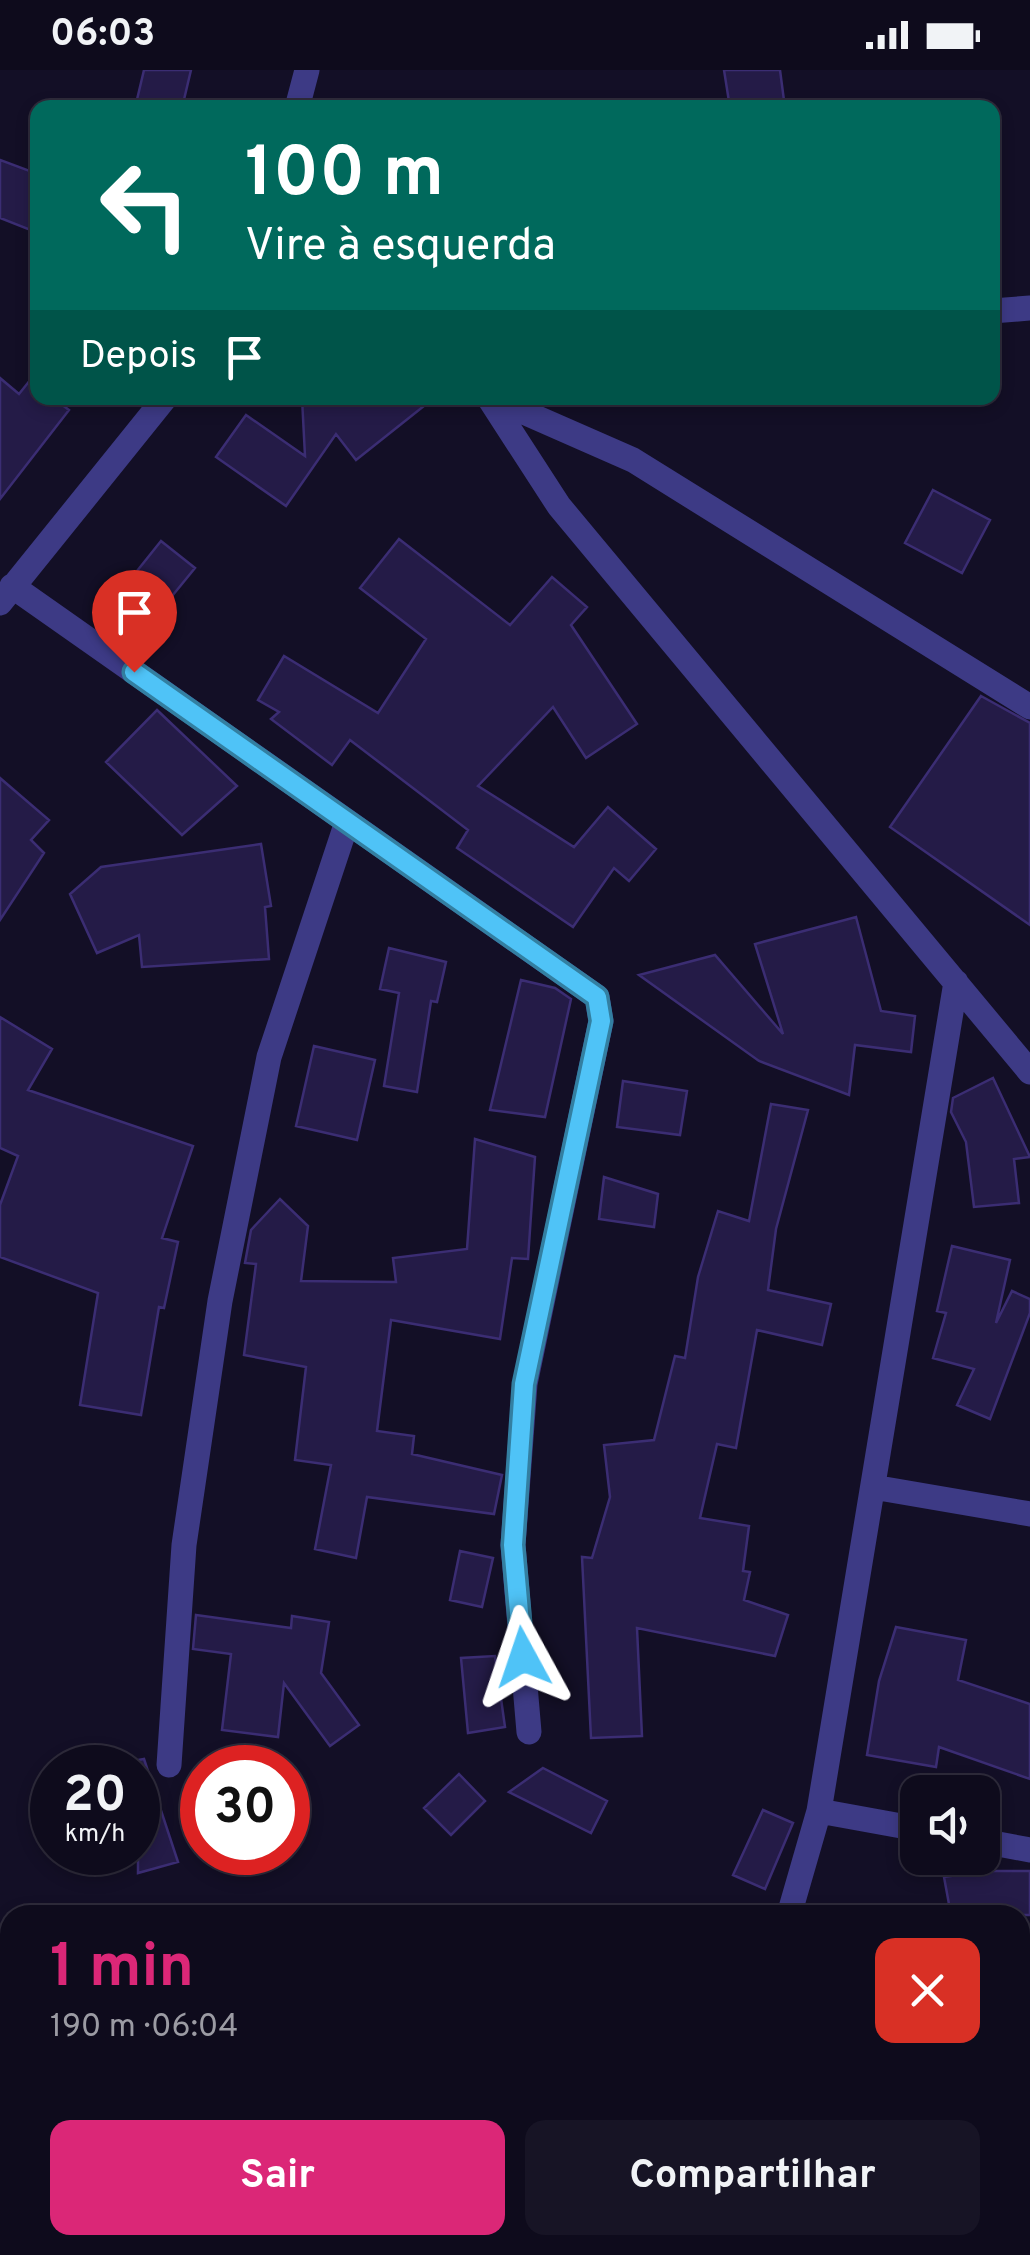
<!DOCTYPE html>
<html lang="pt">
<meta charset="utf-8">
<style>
body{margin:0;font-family:Overpass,sans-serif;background:#171425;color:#f1f3f6;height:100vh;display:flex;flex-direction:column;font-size:38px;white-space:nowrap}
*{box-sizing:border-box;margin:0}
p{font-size:32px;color:#9b9ba3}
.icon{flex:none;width:55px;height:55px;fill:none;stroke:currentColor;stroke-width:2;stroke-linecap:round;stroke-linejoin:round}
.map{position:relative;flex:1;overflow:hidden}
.panel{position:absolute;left:0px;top:1835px;width:1030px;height:350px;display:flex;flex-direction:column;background:#0e0b1c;border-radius:30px 30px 0 0;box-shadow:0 5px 15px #0003,0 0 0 2px #2e2b3b}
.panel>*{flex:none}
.guide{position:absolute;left:30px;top:30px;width:970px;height:305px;border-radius:20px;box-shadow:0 5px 15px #0003,0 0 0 2px #2e2b3b;background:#00695c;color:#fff;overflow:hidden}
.fabs{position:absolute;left:900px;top:1705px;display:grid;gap:20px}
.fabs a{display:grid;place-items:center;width:100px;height:100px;border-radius:20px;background:#0e0b1c;box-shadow:0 5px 15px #0003,0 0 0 2px #2e2b3b;font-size:50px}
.speed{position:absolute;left:30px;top:1675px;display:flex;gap:20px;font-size:50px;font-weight:700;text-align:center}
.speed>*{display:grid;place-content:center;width:130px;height:130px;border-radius:50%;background:#0e0b1c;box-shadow:0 5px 15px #0003,0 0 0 2px #2e2b3b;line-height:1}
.speed small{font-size:25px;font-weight:400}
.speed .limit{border:15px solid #d22;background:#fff;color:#111}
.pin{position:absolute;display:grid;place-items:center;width:85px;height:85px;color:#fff;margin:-102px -42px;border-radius:50% 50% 50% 0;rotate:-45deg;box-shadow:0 0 10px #0007}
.pin .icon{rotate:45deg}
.me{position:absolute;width:110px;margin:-55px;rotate:355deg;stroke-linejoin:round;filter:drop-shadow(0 0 8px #0008)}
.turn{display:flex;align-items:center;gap:35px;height:210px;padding:0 50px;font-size:45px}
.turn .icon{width:130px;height:130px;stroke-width:2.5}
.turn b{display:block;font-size:70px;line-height:85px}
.then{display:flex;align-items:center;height:95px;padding:0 50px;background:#0003;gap:20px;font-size:38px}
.round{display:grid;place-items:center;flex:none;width:105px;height:105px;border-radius:20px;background:#171425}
.summary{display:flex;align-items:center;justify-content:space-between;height:170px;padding:0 50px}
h1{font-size:60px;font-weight:700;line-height:75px;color:#db2777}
.primary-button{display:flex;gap:20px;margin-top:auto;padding:20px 50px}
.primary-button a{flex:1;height:115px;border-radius:20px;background:#db2777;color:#fff;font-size:40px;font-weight:700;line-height:115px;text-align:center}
.primary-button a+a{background:#171425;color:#f1f3f6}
.status{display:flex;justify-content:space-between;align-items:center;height:70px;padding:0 50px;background:#0e0b1c;direction:ltr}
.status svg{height:28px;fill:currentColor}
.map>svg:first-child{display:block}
.building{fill:#241b47;stroke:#3b2d73;stroke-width:2.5}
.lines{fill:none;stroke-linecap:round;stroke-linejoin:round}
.street{stroke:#3d3a85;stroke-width:25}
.route-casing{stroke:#337fa1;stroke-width:25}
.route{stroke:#4fc3f7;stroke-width:18}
</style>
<div class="status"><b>06:03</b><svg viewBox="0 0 49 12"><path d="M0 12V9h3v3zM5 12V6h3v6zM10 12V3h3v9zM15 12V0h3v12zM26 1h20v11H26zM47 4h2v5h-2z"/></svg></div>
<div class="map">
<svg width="1030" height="2185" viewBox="0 0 1030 2185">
<rect width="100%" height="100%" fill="#130f26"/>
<path class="building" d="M 144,0 L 191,0 L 182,38 L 135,38 Z
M 724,0 L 780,0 L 785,38 L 730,38 Z
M 0,90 L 38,104 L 38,163 L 0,148 Z
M 0,308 L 19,324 L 31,309 L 38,315 L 38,328 L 53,328 L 69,340 L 0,429 Z
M 302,328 L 434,328 L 356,390 L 336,364 L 286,436 L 216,387 L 246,345 L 305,386 Z
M 933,420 L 990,450 L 962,503 L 905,473 Z
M 399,469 L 510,555 L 552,507 L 587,537 L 571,555 L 637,654 L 586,688 L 553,637 L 478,716 L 574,777 L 608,737 L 656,779 L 629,811 L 614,798 L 573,857 L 457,778 L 468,760 L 350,670 L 332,695 L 271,649 L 279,642 L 258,630 L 284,586 L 378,643 L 426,569 L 360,518 Z
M 161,471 L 195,498 L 150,553 L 117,526 Z
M 981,626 L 1030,653 L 1030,855 L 890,757 Z
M 157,640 L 237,716 L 182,765 L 106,692 Z
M 0,708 L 49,750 L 31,770 L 44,783 L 0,850 Z
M 261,774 L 271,836 L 265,837 L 269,889 L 142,897 L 139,865 L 97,883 L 70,824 L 101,797 Z
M 856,847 L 881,941 L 915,946 L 911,982 L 855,975 L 849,1025 L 759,991 L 639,905 L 715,885 L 783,964 L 755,874 Z
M 389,878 L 446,892 L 437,932 L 431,931 L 417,1022 L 384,1016 L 399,923 L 380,919 Z
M 521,910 L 555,918 L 571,929 L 545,1047 L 490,1040 Z
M 0,947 L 52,979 L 28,1020 L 193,1076 L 162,1168 L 178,1172 L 164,1238 L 159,1237 L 141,1345 L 80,1335 L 98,1223 L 0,1187 L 0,1135 L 18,1086 L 0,1078 Z
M 314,976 L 375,990 L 357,1070 L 296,1056 Z
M 993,1008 L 1030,1087 L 1014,1089 L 1019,1133 L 974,1137 L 966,1072 L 951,1042 L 953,1028 Z
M 623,1011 L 687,1021 L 680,1065 L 617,1057 Z
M 771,1034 L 808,1040 L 776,1159 L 768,1220 L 831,1234 L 822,1275 L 757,1260 L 736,1378 L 717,1374 L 700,1448 L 749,1456 L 743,1501 L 750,1502 L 744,1530 L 788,1545 L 775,1586 L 637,1558 L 642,1666 L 591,1668 L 582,1487 L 592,1488 L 610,1427 L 604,1375 L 654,1370 L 675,1286 L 685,1288 L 698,1207 L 718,1141 L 749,1151 Z
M 475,1069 L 535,1087 L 528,1189 L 512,1188 L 500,1269 L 391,1250 L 377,1361 L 414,1366 L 412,1384 L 502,1405 L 494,1444 L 367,1427 L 356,1488 L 315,1479 L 331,1395 L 295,1390 L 306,1297 L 244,1285 L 256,1194 L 245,1193 L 251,1160 L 280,1129 L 308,1156 L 301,1211 L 396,1212 L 393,1188 L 467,1179 Z
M 604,1107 L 658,1124 L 654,1157 L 599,1149 Z
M 952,1176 L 1010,1190 L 996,1253 L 1012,1221 L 1030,1229 L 1030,1243 L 990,1349 L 957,1335 L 974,1299 L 933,1288 L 946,1243 L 937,1241 Z
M 460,1481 L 493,1488 L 482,1537 L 450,1530 Z
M 196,1545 L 291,1558 L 292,1546 L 329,1552 L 321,1603 L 359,1655 L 330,1676 L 284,1613 L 278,1667 L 222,1660 L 231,1584 L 193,1579 Z
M 896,1557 L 966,1570 L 958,1610 L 1030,1634 L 1030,1709 L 939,1677 L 936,1697 L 867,1685 L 879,1611 Z
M 495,1586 L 505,1657 L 468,1663 L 461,1588 Z
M 144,1689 L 178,1792 L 138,1803 L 138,1690 Z
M 543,1698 L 607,1731 L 591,1763 L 509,1722 Z
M 459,1704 L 485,1731 L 451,1765 L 424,1738 Z
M 763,1740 L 793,1753 L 765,1819 L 733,1805 Z
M 984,1801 L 1030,1801 L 1030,1845 L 951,1845 L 944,1807 Z"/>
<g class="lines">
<path class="street" d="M 297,38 L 307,0
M 992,241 L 1030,238
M 489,328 L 559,436 L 1030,1002
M 492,328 L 633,390 L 1030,637
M 12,516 L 597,927 L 601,951 L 525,1314 L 513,1475 L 529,1662
M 0,533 L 165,328
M 873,1417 L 1030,1444
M 169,1695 L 184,1475 L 220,1231 L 269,987 L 347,752
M 819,1741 L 918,1759
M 982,1771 L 1030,1780
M 789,1845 L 819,1741 L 956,912
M 429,2175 L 432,2185
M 337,2185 L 369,2175"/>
</g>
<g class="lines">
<defs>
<path id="route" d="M 134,602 L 597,927 L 601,951 L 524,1314 L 513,1475 L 523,1587"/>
</defs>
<use href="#route" class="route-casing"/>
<use href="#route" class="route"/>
</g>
</svg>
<div class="fabs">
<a><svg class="icon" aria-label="sound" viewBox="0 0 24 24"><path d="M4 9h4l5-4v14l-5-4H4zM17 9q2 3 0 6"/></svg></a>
</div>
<div class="speed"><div>20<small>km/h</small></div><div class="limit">30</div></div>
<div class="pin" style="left:134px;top:602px;background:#d93025"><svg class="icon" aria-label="arrive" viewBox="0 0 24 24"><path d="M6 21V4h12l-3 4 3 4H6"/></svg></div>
<svg class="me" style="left:523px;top:1587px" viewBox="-20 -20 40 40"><path d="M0-17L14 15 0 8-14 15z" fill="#4fc3f7" stroke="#fff" stroke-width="4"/></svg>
<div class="guide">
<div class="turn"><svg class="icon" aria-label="left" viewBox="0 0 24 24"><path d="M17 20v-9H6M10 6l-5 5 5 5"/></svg><div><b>100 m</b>Vire à esquerda</div></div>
<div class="then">Depois<svg class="icon" aria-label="arrive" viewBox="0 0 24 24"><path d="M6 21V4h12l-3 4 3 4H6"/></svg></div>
</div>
<section class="panel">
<div class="summary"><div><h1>1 min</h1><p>190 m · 06:04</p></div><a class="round" style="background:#d93025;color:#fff"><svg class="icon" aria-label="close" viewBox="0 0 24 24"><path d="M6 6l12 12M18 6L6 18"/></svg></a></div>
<div class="primary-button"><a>Sair</a><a>Compartilhar</a></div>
</section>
</div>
